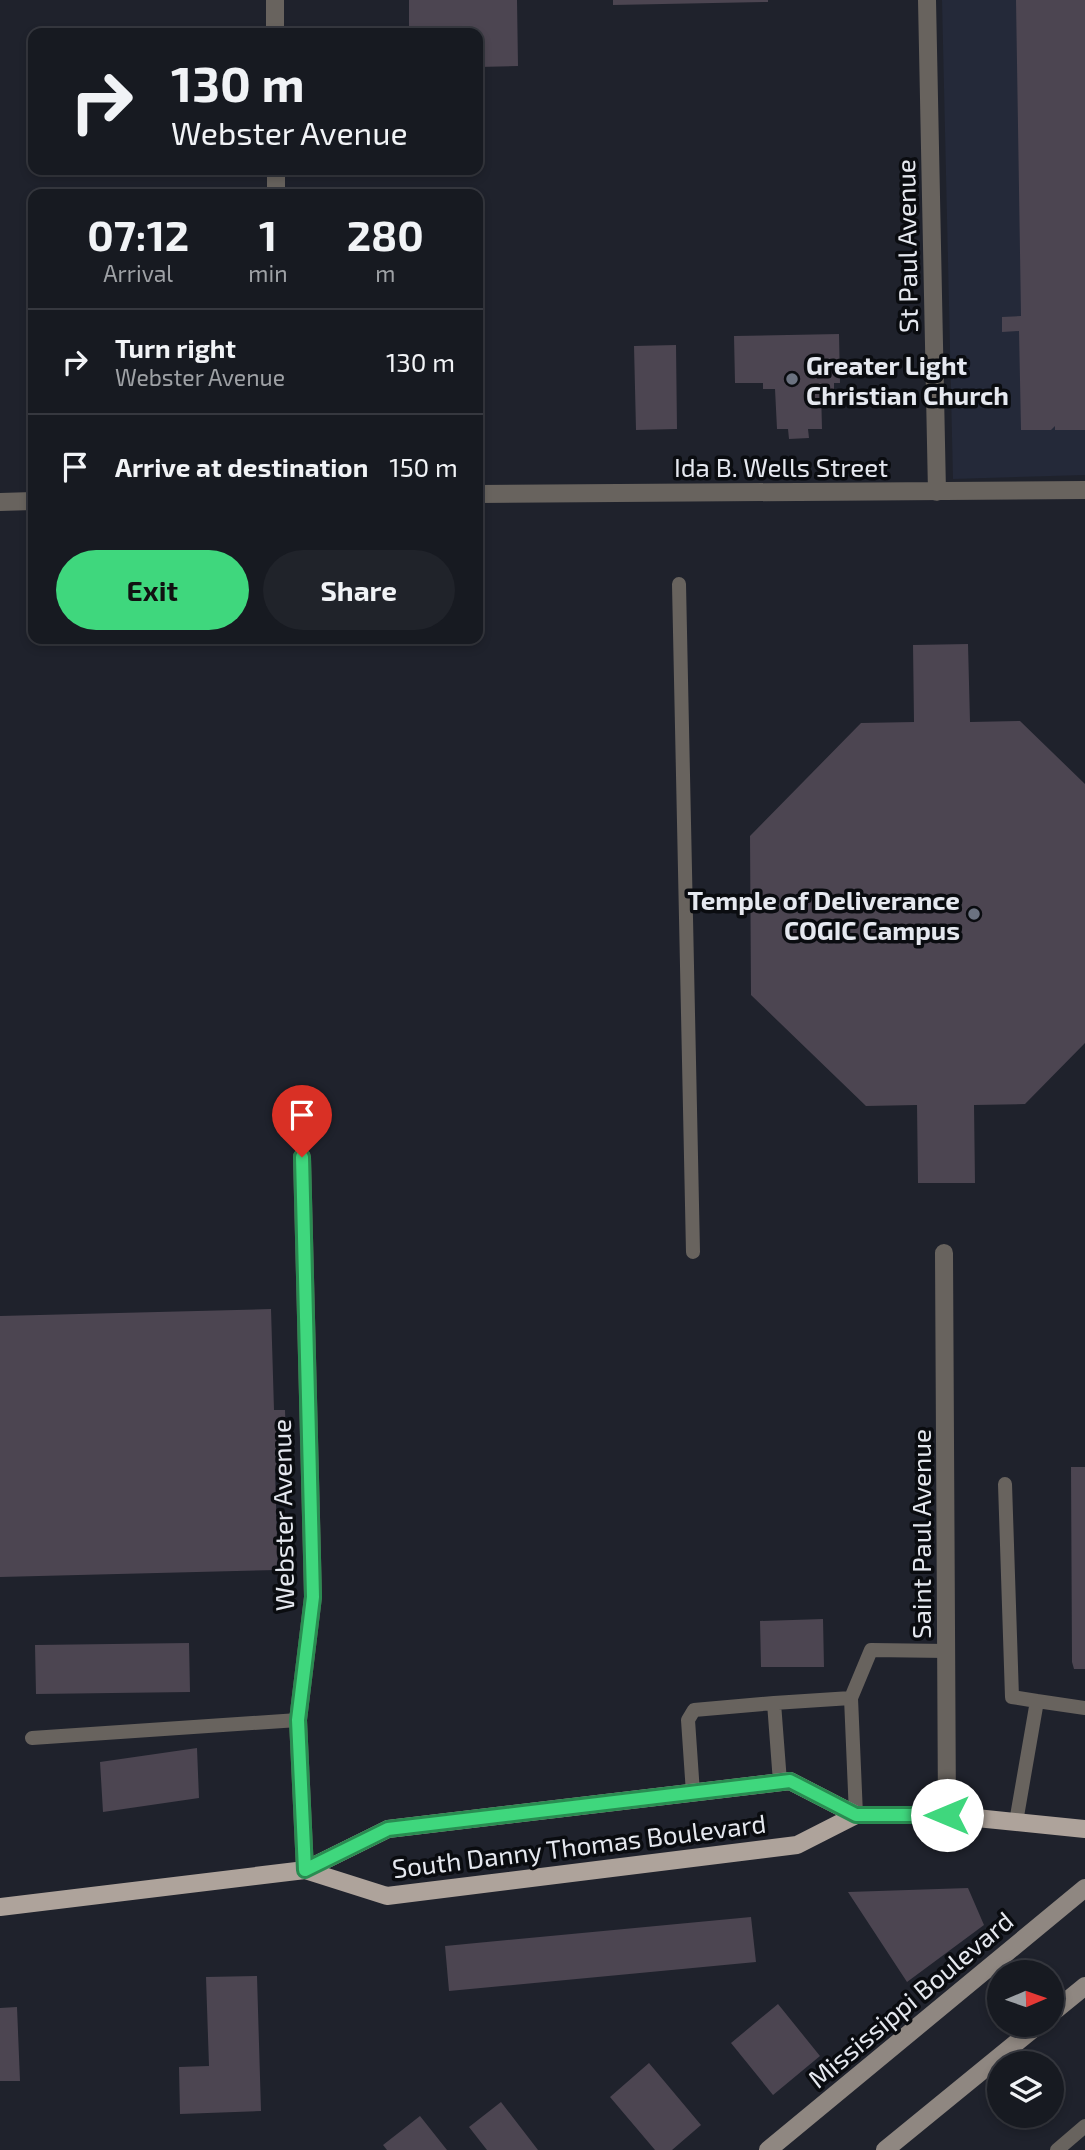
<!DOCTYPE html>
<style>
body{margin:0;font-family:"Exo 2",sans-serif;background:#20232a;color:#f1f3f6;height:100vh;display:flex;flex-direction:column;font-size:26px;white-space:nowrap}
*{box-sizing:border-box;margin:0}
p{font-size:23px;color:#9ea1a5}
.icon{flex:none;width:38px;height:38px;fill:none;stroke:currentColor;stroke-width:2;stroke-linecap:round;stroke-linejoin:round}
.map{position:relative;flex:1;overflow:hidden}
.side{position:absolute;left:28px;top:189px;width:455px;height:455px;display:flex;flex-direction:column;background:#171a21;border-radius:14px;box-shadow:0 4px 10px #0003,0 0 0 2px #36383f}
.side>*{flex:none}
.banner{position:absolute;left:28px;top:28px;width:455px;height:147px;border-radius:14px;box-shadow:0 4px 10px #0003,0 0 0 2px #36383f;background:#171a21;color:#f1f3f6;overflow:hidden}
.needle{width:46px;rotate:88deg}
.buttons{position:absolute;left:987px;top:1960px;display:grid;gap:14px}
.buttons a{display:grid;place-items:center;width:77px;height:77px;border-radius:50%;background:#171a21;box-shadow:0 4px 10px #0003,0 0 0 2px #36383f;font-size:35px}
.pin{position:absolute;display:grid;place-items:center;width:60px;height:60px;color:#fff;margin:-72px -30px;border-radius:50% 50% 50% 0;rotate:-45deg;box-shadow:0 0 7px #0007}
.pin .icon{rotate:45deg}
.me{position:absolute;width:77px;margin:-38px;rotate:270deg;stroke-linejoin:round;filter:drop-shadow(0 0 5px #0008)}
.turn{display:flex;align-items:center;gap:24px;height:147px;padding:0 28px;font-size:32px}
.turn .icon{width:91px;height:91px;stroke-width:2.5}
.turn b{display:block;font-size:49px;line-height:60px}
.eta{display:flex;justify-content:space-evenly;align-items:center;height:119px;text-align:center}
.eta b{font-size:42px;font-weight:700;line-height:49px}
.button{display:flex;gap:14px;margin-top:auto;padding:14px 28px}
.button a{flex:1;height:80px;border-radius:42px;background:#3fd77d;color:#111;font-size:28px;font-weight:700;line-height:80px;text-align:center}
.button a+a{background:#20232a;color:#f1f3f6}
ul{padding:0;list-style:none}
li{display:flex;align-items:center;gap:21px;height:105px;padding:0 28px;border-top:2px solid #36383f}
li div{flex:1}
li b{display:block;font-size:26px}
li em{font-style:normal}
.map>svg:first-child{display:block}
.built{fill:#242939}
.building{fill:#4c4551}
.lines{fill:none;stroke-linecap:round;stroke-linejoin:round}
.lane{stroke:#68635e;stroke-width:14}
.street{stroke:#68635e;stroke-width:18}
.secondary{stroke:#8f8781;stroke-width:18}
.primary{stroke:#aea39b;stroke-width:18}
.route-casing{stroke:#298c51;stroke-width:18}
.route{stroke:#3fd77d;stroke-width:12}
.worship-dot{fill:#6b7280;stroke:#0a0c10;stroke-width:2.5}
.labels{text-anchor:middle;dominant-baseline:central;stroke-width:7;stroke-linejoin:round;paint-order:stroke}
.street-label{font-size:26px;fill:#e5e8ef;stroke:#0a0c10}
.poi-label{font-size:26px;font-weight:bold;fill:#e5e8ef;stroke:#0a0c10;text-anchor:start}
</style>
<div class="map">
<svg width="1085" height="2150" viewBox="0 0 1085 2150">
<rect width="100%" height="100%" fill="#1f222c"/>
<path class="built" d="M 942,0 L 1085,0 L 1085,475 L 953,479 Z"/>
<path class="building" d="M 409,0 L 517,0 L 518,66 L 478,67 L 478,33 L 409,33 Z
M 613,0 L 768,0 L 768,2 L 613,5 Z
M 1016,0 L 1085,0 L 1085,430 L 1055,430 L 1055,426 L 1051,430 L 1021,430 L 1019,331 L 1002,332 L 1002,317 L 1021,316 Z
M 839,334 L 840,383 L 834,383 L 834,389 L 821,389 L 822,429 L 808,429 L 809,438 L 789,439 L 788,429 L 777,429 L 775,389 L 763,389 L 763,383 L 735,383 L 734,336 Z
M 676,345 L 677,429 L 636,430 L 634,346 Z
M 968,644 L 970,722 L 1020,721 L 1085,784 L 1085,1043 L 1025,1104 L 974,1105 L 975,1183 L 918,1183 L 917,1105 L 866,1106 L 751,995 L 750,836 L 861,723 L 914,722 L 913,645 Z
M 271,1309 L 274,1410 L 285,1410 L 287,1469 L 275,1469 L 278,1570 L 0,1577 L 0,1316 Z
M 1071,1467 L 1085,1467 L 1085,1669 L 1074,1669 L 1072,1662 Z
M 823,1619 L 824,1667 L 761,1667 L 760,1621 Z
M 189,1643 L 190,1692 L 36,1694 L 35,1645 Z
M 197,1748 L 199,1798 L 103,1812 L 100,1762 Z
M 968,1888 L 984,1925 L 907,1982 L 848,1892 Z
M 751,1917 L 756,1962 L 449,1991 L 445,1946 Z
M 257,1976 L 261,2111 L 180,2114 L 179,2067 L 209,2066 L 206,1977 Z
M 778,2004 L 820,2056 L 773,2095 L 731,2043 Z
M 17,2007 L 20,2081 L 0,2081 L 0,2008 Z
M 649,2063 L 701,2125 L 672,2150 L 655,2150 L 610,2097 Z
M 501,2102 L 538,2150 L 487,2150 L 469,2127 Z
M 420,2116 L 447,2150 L 387,2150 L 383,2145 Z"/>
<g class="lines">
<path class="lane" d="M 679,584 L 693,1252
M 1005,1484 L 1012,1697 L 1037,1701
M 32,1738 L 298,1720
M 780,1782 L 774,1703 L 851,1698
M 693,1793 L 688,1720 L 694,1710 L 774,1703
M 856,1815 L 851,1698 L 871,1650 L 947,1651
M 1016,1822 L 1037,1701 L 1085,1708
M 1057,2150 L 1085,2126"/>
<path class="street" d="M 275,0 L 275,33
M 927,0 L 937,492
M 276,170 L 276,194
M 478,494 L 1085,490
M 0,502 L 33,501
M 302,1157 L 313,1597 L 298,1720 L 305,1870
M 944,1253 L 947,1815"/>
<path class="secondary" d="M 1052,2013 L 1085,1986
M 768,2150 L 1085,1888
M 885,2150 L 1038,2025"/>
<path class="primary" d="M 305,1870 L 387,1896 L 797,1845 L 856,1815
M 0,1907 L 305,1870 L 388,1829 L 790,1781 L 856,1815 L 947,1815 L 1085,1829"/>
</g>
<g class="lines">
<defs>
<path id="route" d="M 302,1157 L 313,1597 L 298,1720 L 305,1870 L 388,1829 L 790,1781 L 856,1815 L 947,1815"/>
</defs>
<use href="#route" class="route-casing"/>
<use href="#route" class="route"/>
</g>
<g class="worship-dot">
<circle cx="792" cy="379" r="7"/>
<circle cx="974" cy="914" r="7"/>
</g>
<g class="labels">
<g class="street-label">
<text transform="translate(906 246) rotate(-91)">St Paul Avenue</text>
<text x="781" y="466">Ida B. Wells Street</text>
<text transform="translate(282 1515) rotate(-91)">Webster Avenue</text>
<text transform="translate(920 1534) rotate(-90)">Saint Paul Avenue</text>
<text transform="translate(579 1845) rotate(-7)">South Danny Thomas Boulevard</text>
<text transform="translate(910 1999) rotate(-40)">Mississippi Boulevard</text>
</g>
<g class="poi-label">
<text x="806" y="364">Greater Light<tspan x="806" dy="30">Christian Church</tspan></text>
<text x="960" y="899" text-anchor="end">Temple of Deliverance<tspan x="960" dy="30">COGIC Campus</tspan></text>
</g>
</g>
</svg>
<div class="buttons">
<a><svg class="needle" viewBox="-14 -14 28 28"><path d="M0-13l5 13h-10z" fill="#e53935"/><path d="M0 13l5-13h-10z" fill="#9ea1a5"/></svg></a>
<a><svg class="icon" aria-label="layers" viewBox="0 0 24 24"><path d="M12 4l9 5-9 5-9-5zM3 14l9 5 9-5"/></svg></a>
</div>
<div class="pin" style="left:302px;top:1157px;background:#d93025"><svg class="icon" aria-label="arrive" viewBox="0 0 24 24"><path d="M6 21V4h12l-3 4 3 4H6"/></svg></div>
<svg class="me" style="left:947px;top:1815px" viewBox="-20 -20 40 40"><circle r="19" fill="#fff"/><path d="M0-13L10 11 0 6-10 11z" fill="#3fd77d"/></svg>
<div class="banner">
<div class="turn"><svg class="icon" aria-label="right" viewBox="0 0 24 24"><path d="M7 20v-9h11M14 6l5 5-5 5"/></svg><div><b>130 m</b>Webster Avenue</div></div>
</div>
<section class="side">
<div class="eta">
<div><b>07:12</b><p>Arrival</p></div>
<div><b>1</b><p>min</p></div>
<div><b>280</b><p>m</p></div>
</div>
<ul>
<li><svg class="icon" aria-label="right" viewBox="0 0 24 24"><path d="M7 20v-9h11M14 6l5 5-5 5"/></svg><div><b>Turn right</b><p>Webster Avenue</p></div><em>130 m</em></li>
<li><svg class="icon" aria-label="arrive" viewBox="0 0 24 24"><path d="M6 21V4h12l-3 4 3 4H6"/></svg><div><b>Arrive at destination</b></div><em>150 m</em></li>
</ul>
<div class="button"><a>Exit</a><a>Share</a></div>
</section>
</div>
